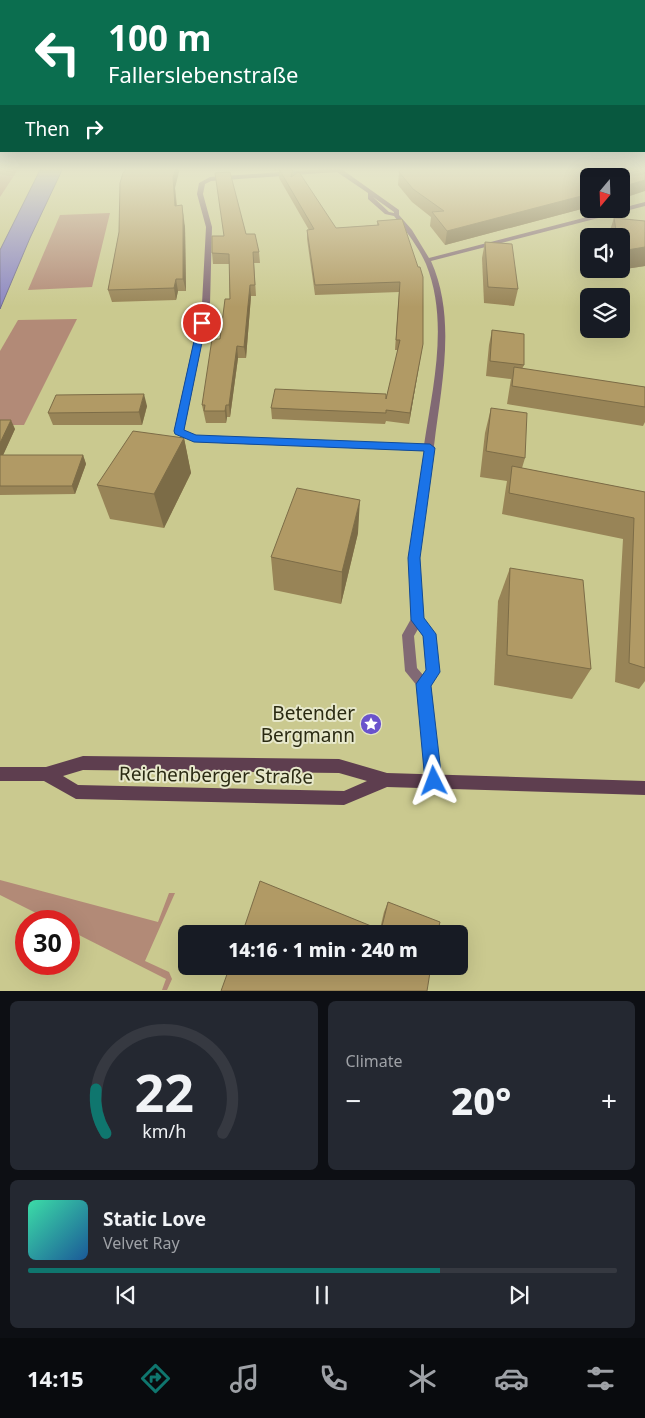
<!DOCTYPE html>
<html lang="en">
<head>
<meta charset="utf-8">
<style>
  :root { --surface:#171b24; --page:#242831; --text:#f1f3f6; --muted:#9ea1a6; --line:#363941; --accent:#0f766e }
  body { margin:0; font-family:"Noto Sans",sans-serif; background:var(--page); color:var(--text); height:100vh; display:flex; flex-direction:column; font-size:19px; white-space:nowrap }
  * { box-sizing:border-box; margin:0 }
  p { font-size:16px; color:var(--muted) }
  .icon { flex:none; width:28px; height:28px; fill:none; stroke:currentColor; stroke-width:2; stroke-linecap:round; stroke-linejoin:round }
  .map { position:relative; height:991px; overflow:hidden }
  .details { display:flex; flex-direction:column; gap:10px; padding:10px; background:#0d0f14; flex:1 }
  .details>* { flex:none }
  .hud { position:absolute; left:0px; top:0px; width:645px; height:152px; box-shadow:0 5px 20px #0002; background:#0b6e4f; color:#fff; overflow:hidden }
  .needle { width:32px; rotate:199deg }
  .tools { position:absolute; left:580px; top:168px; display:grid; gap:10px }
  .tools a { display:grid; place-items:center; width:50px; height:50px; border-radius:8px; background:var(--surface); box-shadow:0 5px 20px #0002; font-size:25px }
  .speed { position:absolute; left:15px; top:910px; display:flex; gap:10px; font-size:25px; font-weight:700; text-align:center }
  .speed>* { display:grid; place-content:center; width:65px; height:65px; border-radius:50%; background:var(--surface); box-shadow:0 5px 20px #0002; line-height:1 }
  .speed .limit { border:8px solid #d22; background:#fff; color:#111 }
  .pin { position:absolute; display:grid; place-items:center; width:42px; height:42px; color:#fff; margin:-21px; border:2px solid #fff; border-radius:50%; box-shadow:0 1px 5px #0007 }
  .me { position:absolute; width:55px; margin:-28px; rotate:357deg; stroke-linejoin:round; filter:drop-shadow(0 0 4px #0008) }
  .turn { display:flex; align-items:center; gap:18px; height:105px; padding:0 25px; font-size:22px }
  .turn .icon { width:65px; height:65px; stroke-width:2.5 }
  .turn b { display:block; font-size:35px; line-height:42px }
  .then { display:flex; align-items:center; height:48px; padding:0 25px; background:#0003; gap:10px; font-size:19px }
  .big { font-size:38px; font-weight:800; line-height:1.1 }
  .details .card { flex:1; display:flex; flex-direction:column; justify-content:center; gap:8px; min-width:0; padding:0 18px; border-radius:8px; background:var(--page) }
  .details .dial { align-items:center; gap:0 }
  .dial svg { height:130px; overflow:visible; fill:none; stroke:var(--line); stroke-width:7; stroke-linecap:round; text-anchor:middle }
  .dial text { fill:var(--text); stroke:none }
  .song { display:flex; align-items:center; gap:15px }
  .cover { width:60px; height:60px; border-radius:8px; background:linear-gradient(135deg,hsl(160 70% 55%),hsl(210 70% 35%)) }
  .played { height:5px; border-radius:2px; background:linear-gradient(90deg,var(--accent) 70%,var(--line) 70%) }
  .keys { display:flex; justify-content:space-around; direction:ltr }
  .heat { display:flex; justify-content:space-between; align-items:center; font-size:28px; direction:ltr }
  .details .tiles { flex:1; display:grid; gap:10px; grid-template-columns:1fr 1fr }
  .card:last-child { grid-column:span 2 }
  .trip { position:absolute; left:178px; top:925px; width:290px; height:50px; border-radius:8px; background:var(--surface); box-shadow:0 5px 20px #0002; font-weight:800; line-height:50px; text-align:center }
  .dock { display:flex; height:80px; justify-content:space-around; align-items:center; background:#090b0e; color:var(--muted) }
  .dock .icon { width:35px; height:35px }
  .dock .on { color:var(--accent) }
  .dock b { font-size:22px; color:var(--text) }
  .map>svg:first-child { display:block }
  .green { fill:#b28a77 }
  .water { fill:#8c87c3; stroke:#6f6b8e }
  .lines { fill:none; stroke-linecap:round; stroke-linejoin:round }
  .street { fill:#816974; fill-rule:evenodd }
  .secondary { fill:#5e3e4f; fill-rule:evenodd }
  .wall { fill:#988457 }
  .shaded-wall { fill:#7c6c47 }
  .building { fill:#b19a65; stroke:#7c6c47 }
  .route { fill:#1a73e8; stroke:#114b97 }
  .labels { text-anchor:middle; stroke-width:4; stroke-linejoin:round; paint-order:stroke }
  .near-poi-label { font-size:19px; fill:#2a2a12; stroke:#e7e8cb; text-anchor:end }
  .near-street-label { font-size:19px; fill:#2a2a12; stroke:#e7e8cb }
</style>
</head>
<body>
<div class="map">
<svg width="645" height="991" viewBox="0 0 645 991">
  <rect width="100%" height="100%" fill="#cac98f"/>
  <!-- green -->
  <g class="green">
    <polygon points="0,168 19,168 0,197"/>
    <polygon points="110,213 92,287 28,290 60,215"/>
    <polygon points="77,319 24,425 0,425 0,351 18,320"/>
    <polygon points="0,880 158,922 169,893 175,893 145,961 169,972 172,979 167,990 162,990 166,979 69,930 69,921 52,921 0,895"/>
  </g>
  <!-- water -->
  <polygon class="water" points="41,168 63,168 30,238 0,309 0,250"/>
  <g class="lines">
    <!-- street -->
    <path class="street" d="M340,168L399,210V215L412,230L429,258L645,202V206L431,261C457,319 441,386 434,446L435,448L433,450L419,558L423,618L435,634L439,672L431,685L440,781L438,786L433,788L428,786L426,781L418,687L405,671L402,635L411,619L409,558L424,451L194,442L174,431L202,304L206,227L197,194L199,183L210,177ZM337,172L368,193V199L385,214L394,216C406,231 418,246 426,264C449,321 433,386 424,445L196,436L184,430L210,304L212,227L203,194L205,184L211,181ZM373,197L394,212V213L389,212ZM418,629L423,636L427,671L423,675L417,668L414,636Z"/>
    <!-- secondary -->
    <path class="secondary" d="M83,756L339,759L387,773L645,781V795L387,787L344,805L76,799L44,781H0V767H46ZM83,770L339,773L367,781L344,791L78,785L63,776Z"/>
  </g>
  <!-- wall -->
  <g class="wall">
    <polygon points="273,168 296,168 296,169 293,169 294,175 336,228 377,225 377,221 402,219 421,354 409,424 386,421 385,424 272,419 271,408 386,399 398,350 395,350 399,292 315,295 307,239 307,230 309,230 279,178 279,170 274,171"/>
    <polygon points="399,172 589,176 589,207 445,245 430,226 431,217 412,202 398,185"/>
    <polygon points="175,188 177,205 185,227 186,291 178,291 176,300 112,302 108,290 119,232"/>
    <polygon points="614,218 645,221 645,266 612,271 612,269 621,269 621,236 608,236"/>
    <polygon points="246,234 259,252 260,263 254,263 256,296 251,296 246,358 238,358 230,417 227,417 226,423 206,423 202,405 230,299 229,264 213,264 212,253"/>
    <polygon points="485,242 518,289 514,306 484,303 482,258"/>
    <polygon points="492,330 524,365 522,369 645,387 645,422 643,426 507,404 510,385 511,379 486,376 489,345"/>
    <polygon points="147,406 142,425 53,425 48,413"/>
    <polygon points="491,408 525,458 522,468 645,492 645,681 639,689 615,682 623,539 502,514 506,487 507,481 480,477 485,433"/>
    <polygon points="0,420 15,429 3,455 83,455 86,464 75,494 0,495"/>
    <polygon points="184,438 191,473 164,528 110,519 97,485"/>
    <polygon points="358,533 341,604 274,590 271,557"/>
    <polygon points="510,568 591,669 572,699 494,685 498,601"/>
    <polygon points="388,902 437,934 380,929 384,912"/>
  </g>
  <!-- shaded-wall -->
  <g class="shaded-wall">
    <polygon points="176,168 180,168 175,188 177,217 175,206 173,177"/>
    <polygon points="645,180 645,191 621,199 621,187"/>
    <polygon points="589,194 589,207 445,245 447,231"/>
    <polygon points="182,205 185,227 186,291 183,279"/>
    <polygon points="645,247 645,266 612,271 613,269 621,269 621,251"/>
    <polygon points="176,279 178,291 176,300 174,288"/>
    <polygon points="250,285 251,296 246,358 244,347"/>
    <polygon points="423,344 421,354 409,424 410,413"/>
    <polygon points="237,346 238,358 230,417 229,405"/>
    <polygon points="144,394 147,406 142,425 139,412"/>
    <polygon points="226,405 227,417 226,423 225,411"/>
    <polygon points="11,420 15,429 0,462 0,443"/>
    <polygon points="184,438 191,473 164,528 154,494"/>
    <polygon points="83,455 86,464 75,494 72,486"/>
    <polygon points="360,500 358,533 341,604 342,572"/>
  </g>
  <!-- building -->
  <g class="building">
    <polygon points="127,168 176,168 173,177 175,206 182,205 183,216 183,279 176,279 174,288 108,290 119,232 120,183 123,173"/>
    <polygon points="293,168 291,177 299,172 336,228 379,225 377,221 402,219 418,267 420,267 423,277 423,344 410,413 386,410 386,413 271,408 275,389 386,394 386,399 400,340 396,340 400,282 315,285 307,230 314,229 279,169"/>
    <polygon points="402,168 645,168 645,180 621,187 621,176 589,176 589,194 447,231 432,212 444,211 413,189 399,172"/>
    <polygon points="230,172 246,234 255,234 259,252 253,252 255,285 250,285 244,347 237,346 229,405 226,405 225,411 204,411 205,405 202,405 212,339 220,339 225,299 230,299 229,254 212,253 212,236 224,236 215,173"/>
    <polygon points="614,218 645,221 645,247 621,251 621,236 617,236"/>
    <polygon points="485,242 512,244 518,289 488,287"/>
    <polygon points="492,330 524,334 524,365 490,361"/>
    <polygon points="514,367 645,387 645,407 512,386"/>
    <polygon points="144,394 139,412 48,413 56,395"/>
    <polygon points="491,408 527,413 525,458 486,451"/>
    <polygon points="0,420 11,420 0,443"/>
    <polygon points="133,431 184,438 154,494 97,485"/>
    <polygon points="0,455 83,455 72,486 0,486"/>
    <polygon points="512,466 645,492 645,668 629,663 634,518 509,493"/>
    <polygon points="297,488 360,500 342,572 271,557"/>
    <polygon points="510,568 583,580 591,669 507,655"/>
    <polygon points="260,881 381,930 388,902 440,922 437,934 242,934"/>
    <polygon points="230,966 431,966 427,991 221,991"/>
  </g>
  <!-- sky -->
  <linearGradient id="sky" x2="0" y2="1"><stop stop-color="#83a2d9"/><stop offset="0.55" stop-color="#e7e7cd"/><stop offset="1" stop-color="#e7e7cd" stop-opacity="0"/></linearGradient>
  <rect width="645" height="307" fill="url(#sky)"/>
  <!-- route -->
  <polygon class="route" points="202,321 206,323 184,430 196,435 430,444 435,448 420,558 424,618 436,634 440,672 431,686 442,781 439,786 434,789 428,786 425,781 416,684 426,670 423,636 411,620 408,558 424,451 194,442 175,434 174,431 198,323"/>
  <!-- icons -->
  <defs>
    <g id="sight-disc" transform="scale(1.125)"><circle r="9.5" fill="#6a53cc" stroke="#e7e8cb"/><path d="M0-6L1.8-2.2L6-1.7L2.9 1.2L3.7 5.4L0 3.3L-3.7 5.4L-2.9 1.2L-6-1.7L-1.8-2.2Z" fill="#fff"/></g>
  </defs>
  <g fill-rule="evenodd">
    <use href="#sight-disc" x="371" y="724"/>
  </g>
  <g class="labels">
    <!-- near-poi labels -->
    <g class="near-poi-label">
      <text x="355" y="720">Betender<tspan x="355" dy="22">Bergmann</tspan></text>
    </g>
    <!-- near-street labels -->
    <g class="near-street-label">
      <text transform="translate(216 775) rotate(1)" y="7">Reichenberger Straße</text>
    </g>
  </g>
</svg>
<div class="tools">
<a><svg class="needle" viewBox="-14 -14 28 28"><path d="M0-13l5 13h-10z" fill="#e53935"/><path d="M0 13l5-13h-10z" fill="#9ea1a6"/></svg></a>
<a><svg class="icon" aria-label="sound" viewBox="0 0 24 24"><path d="M4 9h4l5-4v14l-5-4H4zM17 9q2 3 0 6"/></svg></a>
<a><svg class="icon" aria-label="layers" viewBox="0 0 24 24"><path d="M12 4l9 5-9 5-9-5zM3 14l9 5 9-5"/></svg></a>
</div>
<div class="speed"><div class="limit">30</div></div>
<div class="pin" style="left:202px;top:323px;background:#d93025"><svg class="icon" aria-label="arrive" viewBox="0 0 24 24"><path d="M6 21V4h12l-3 4 3 4H6"/></svg></div>
<svg class="me" style="left:434px;top:781px" viewBox="-20 -20 40 40"><path d="M0-17L14 15 0 8-14 15z" fill="#1a73e8" stroke="#fff" stroke-width="4"/></svg>
<div class="trip">14:16 · 1 min · 240 m</div>
<div class="hud">
<div class="turn"><svg class="icon" aria-label="left" viewBox="0 0 24 24"><path d="M17 20v-9H6M10 6l-5 5 5 5"/></svg><div><b>100 m</b>Fallerslebenstraße</div></div>
<div class="then">Then<svg class="icon" aria-label="right" viewBox="0 0 24 24"><path d="M7 20v-9h11M14 6l5 5-5 5"/></svg></div>
</div>
</div>
<section class="details">
<div class="tiles">
<div class="card dial"><svg viewBox="0 0 100 80">
<path d="M14 69A42 42 0 1 1 86 69"/>
<path d="M14 69A42 42 0 0 1 8 42" stroke="#0f766e"/>
<text x="50" y="56" font-size="32" font-weight="700">22</text>
<text x="50" y="72" font-size="11">km/h</text>
</svg></div>
<div class="card"><p>Climate</p>
<div class="heat"><a>−</a><b class="big">20°</b><a>+</a></div>
</div>
<div class="card">
<div class="song"><i class="cover"></i><div><b>Static Love</b><p>Velvet Ray</p></div></div>
<div class="played"></div>
<div class="keys"><svg class="icon" aria-label="previous" viewBox="0 0 24 24"><path d="M18 5L8 12l10 7zM5 5v14"/></svg><svg class="icon" aria-label="pause" viewBox="0 0 24 24"><path d="M8 5v14M16 5v14"/></svg><svg class="icon" aria-label="next" viewBox="0 0 24 24"><path d="M6 5l10 7-10 7zM19 5v14"/></svg></div>
</div>
</div>
</section>
<nav class="dock">
<b>14:15</b>
<svg class="icon on" aria-label="directions" viewBox="0 0 24 24"><path d="M12 3l9 9-9 9-9-9zM9 14v-3h6M13 9l2 2-2 2"/></svg>
<svg class="icon" aria-label="music" viewBox="0 0 24 24"><path d="M9 18V5l10-2v13"/><circle cx="6" cy="18" r="3"/><circle cx="16" cy="16" r="3"/></svg>
<svg class="icon" aria-label="phone" viewBox="0 0 24 24"><path d="M5 4h4l2 5-3 2q2 4 5 5l2-3 5 2v4C11 20 4 13 5 4z"/></svg>
<svg class="icon" aria-label="climate" viewBox="0 0 24 24"><path d="M12 3v18M4 7l16 10M4 17L20 7"/></svg>
<svg class="icon" aria-label="car" viewBox="0 0 24 24"><path d="M5 17H2v-5l4-1 3-4h7l3 4 3 1v5h-3M9 17h6M6 11h13"/><circle cx="7" cy="17" r="2"/><circle cx="17" cy="17" r="2"/></svg>
<svg class="icon" aria-label="filters" viewBox="0 0 24 24"><path d="M4 7h16M4 17h16"/><circle cx="9" cy="7" r="2"/><circle cx="15" cy="17" r="2"/></svg>
</nav>
</body>
</html>
